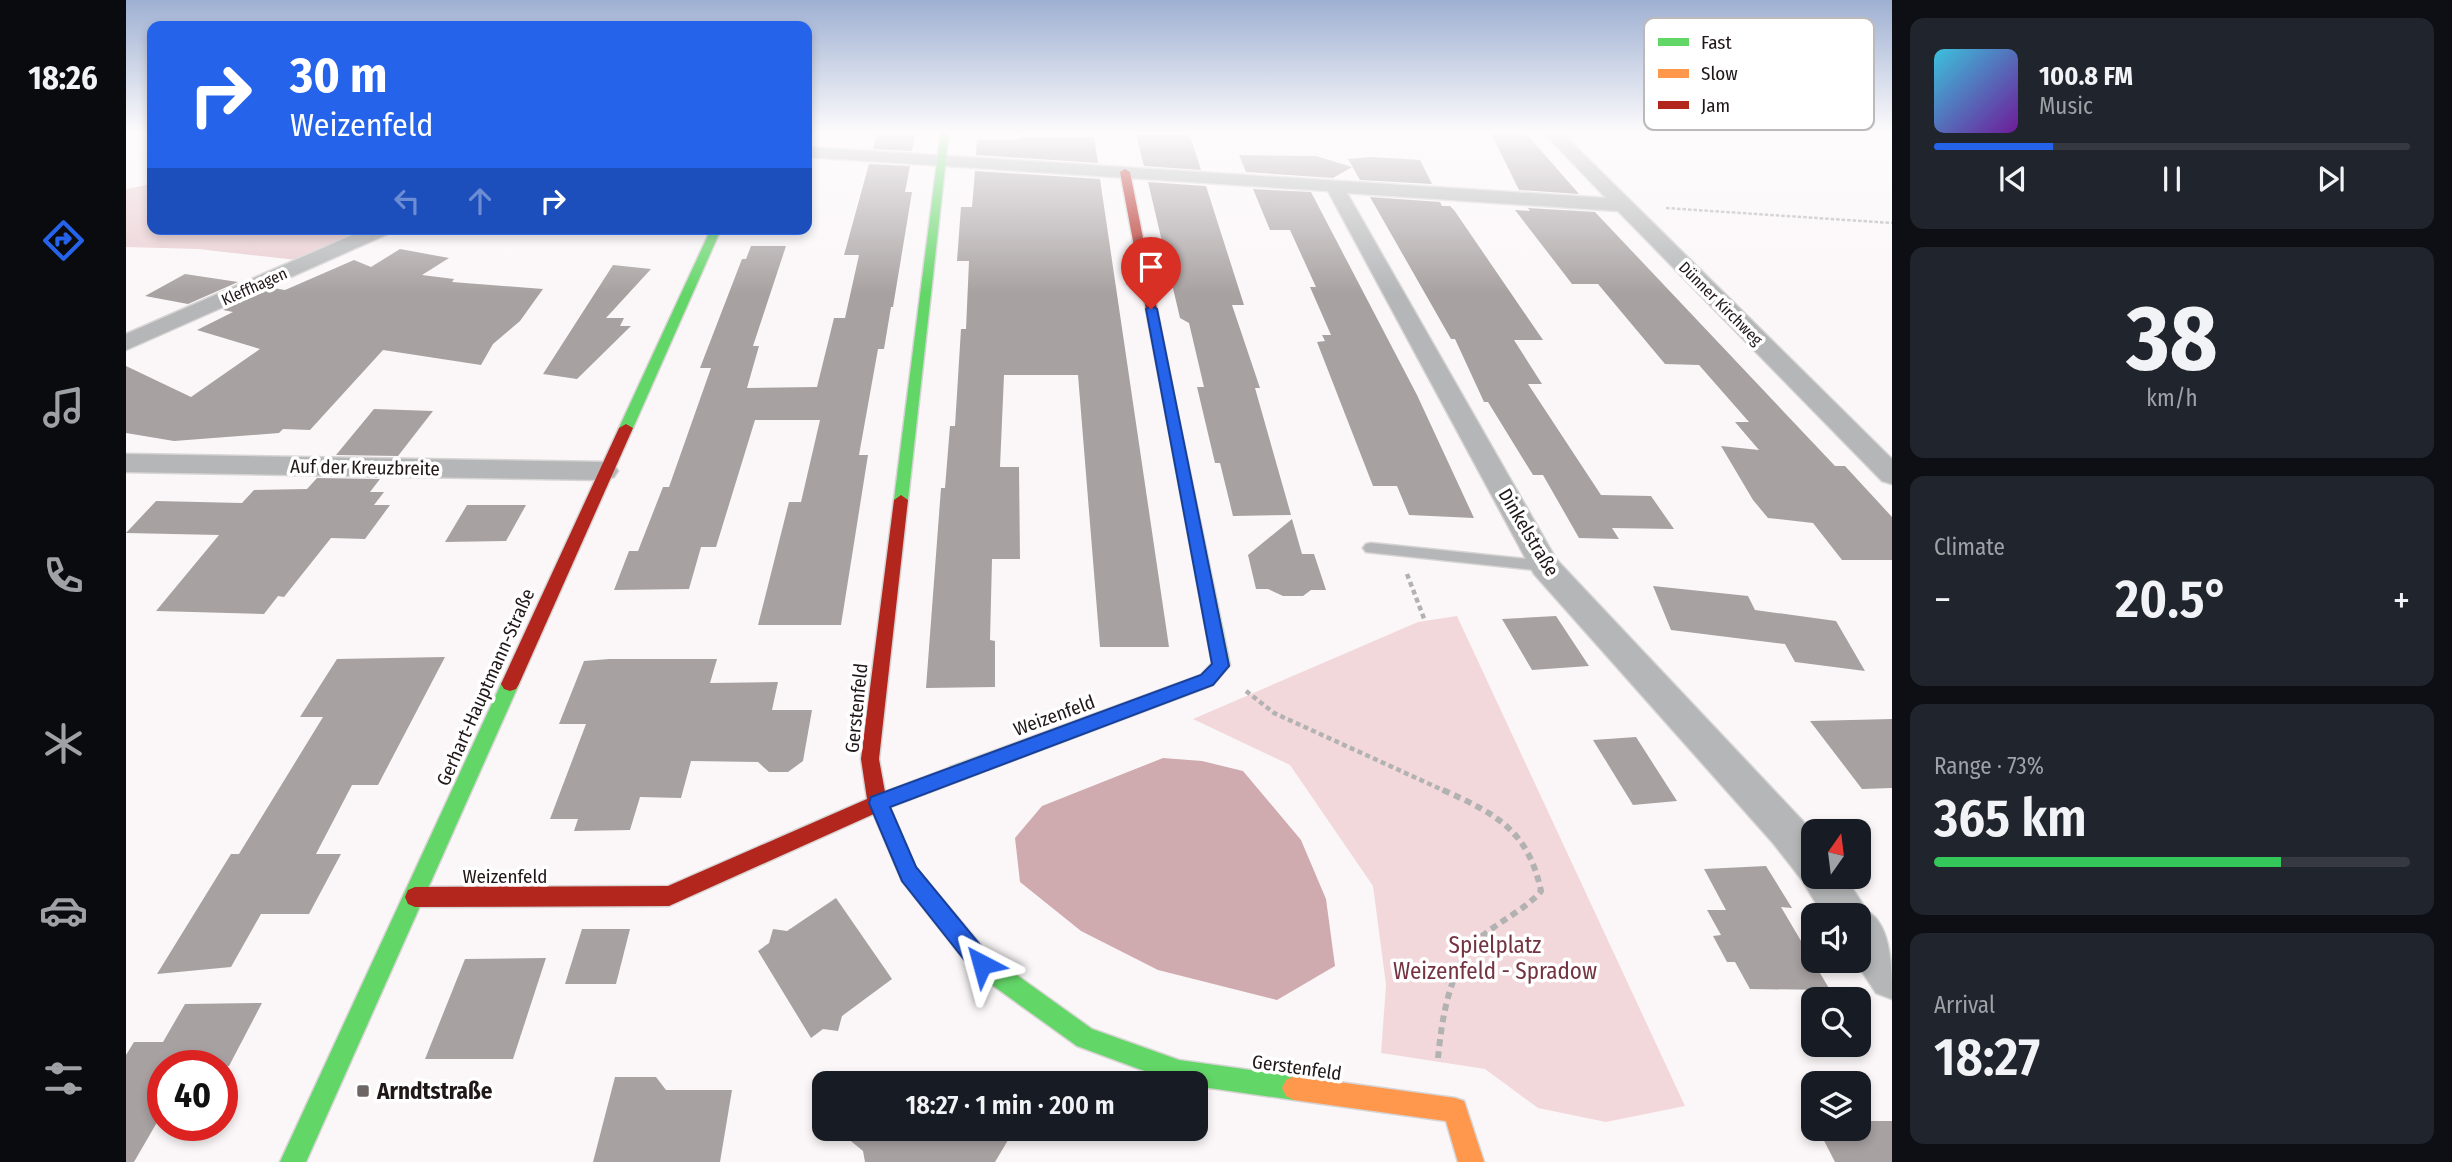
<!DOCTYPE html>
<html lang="en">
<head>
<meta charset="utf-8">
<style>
  :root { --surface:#171b24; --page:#20242c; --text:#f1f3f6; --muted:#9ea1a6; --line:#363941; --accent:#2563eb }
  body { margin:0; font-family:"Fira Sans Condensed",sans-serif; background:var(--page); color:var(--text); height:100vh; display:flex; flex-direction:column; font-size:26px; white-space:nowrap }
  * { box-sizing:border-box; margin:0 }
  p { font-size:23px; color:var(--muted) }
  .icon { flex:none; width:38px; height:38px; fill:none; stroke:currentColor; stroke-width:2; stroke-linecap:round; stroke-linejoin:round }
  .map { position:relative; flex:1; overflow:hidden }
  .panel { display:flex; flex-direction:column; gap:18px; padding:18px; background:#0d0f14; width:560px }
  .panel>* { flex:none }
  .guide { position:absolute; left:21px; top:21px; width:665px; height:214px; border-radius:14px; box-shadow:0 4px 10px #0003; background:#2563eb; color:#fff; overflow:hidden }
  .needle { width:46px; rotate:14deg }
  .fabs { position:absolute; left:1675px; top:819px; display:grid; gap:14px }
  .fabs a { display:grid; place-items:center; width:70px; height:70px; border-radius:14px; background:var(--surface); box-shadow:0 4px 10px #0003; font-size:35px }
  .speed { position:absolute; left:21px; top:1050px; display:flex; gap:14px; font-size:35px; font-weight:700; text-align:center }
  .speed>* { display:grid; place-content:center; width:91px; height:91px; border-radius:50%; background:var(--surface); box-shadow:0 4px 10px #0003; line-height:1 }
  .speed .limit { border:10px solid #d22; background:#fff; color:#111 }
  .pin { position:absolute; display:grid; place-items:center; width:60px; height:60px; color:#fff; margin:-72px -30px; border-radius:50% 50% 50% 0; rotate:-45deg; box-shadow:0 0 7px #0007 }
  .pin .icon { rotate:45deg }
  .me { position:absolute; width:77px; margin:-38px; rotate:321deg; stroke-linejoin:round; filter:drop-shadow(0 0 5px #0008) }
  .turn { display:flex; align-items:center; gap:24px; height:147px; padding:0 28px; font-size:32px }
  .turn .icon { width:91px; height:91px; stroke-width:2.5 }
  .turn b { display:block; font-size:49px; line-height:60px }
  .lanes { display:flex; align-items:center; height:66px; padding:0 28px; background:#0003; justify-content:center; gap:35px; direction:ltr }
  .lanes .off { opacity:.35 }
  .big { font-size:52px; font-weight:600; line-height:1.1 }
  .panel .widget { flex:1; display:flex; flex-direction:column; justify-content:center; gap:10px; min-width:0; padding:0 24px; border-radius:14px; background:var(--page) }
  .panel .dial { align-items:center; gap:0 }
  .dial b { font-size:91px; line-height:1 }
  .song { display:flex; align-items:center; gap:21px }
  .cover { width:84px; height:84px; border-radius:10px; background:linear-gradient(135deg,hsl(190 70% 55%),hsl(280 70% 35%)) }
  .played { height:7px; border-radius:4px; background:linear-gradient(90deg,var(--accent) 25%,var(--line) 25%) }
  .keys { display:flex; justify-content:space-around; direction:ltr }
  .heat { display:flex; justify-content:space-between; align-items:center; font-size:38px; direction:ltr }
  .charge { height:10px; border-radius:5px; background:linear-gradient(90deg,#34c759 73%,var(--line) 0) }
  .trip { position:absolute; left:686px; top:1071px; width:396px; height:70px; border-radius:14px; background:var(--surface); box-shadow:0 4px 10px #0003; font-weight:600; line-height:70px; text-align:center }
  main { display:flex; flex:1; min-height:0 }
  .dock { display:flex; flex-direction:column; width:126px; justify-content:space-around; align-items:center; background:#090b0e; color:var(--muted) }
  .dock .icon { width:49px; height:49px }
  .dock .active { color:var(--accent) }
  .dock b { font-size:32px; color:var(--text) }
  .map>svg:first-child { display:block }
  .green { fill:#f3d8db }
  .forest { fill:#e9ccd0 }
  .water { fill:#cfabb0 }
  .building { fill:#a8a1a2 }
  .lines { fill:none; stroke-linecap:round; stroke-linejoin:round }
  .lane-casing { stroke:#d7d4d4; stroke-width:3 }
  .street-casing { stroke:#d7d4d4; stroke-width:3 }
  .fast-casing { stroke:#d7d4d4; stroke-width:3 }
  .slow-casing { stroke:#d7d4d4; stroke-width:3 }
  .jam-casing { stroke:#d7d4d4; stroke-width:3 }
  .path-far2 { stroke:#b2b2b2; stroke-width:2.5; stroke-dasharray:3.5 2; stroke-linecap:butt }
  .path-far1 { stroke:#b2b2b2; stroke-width:4.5; stroke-dasharray:5 3.5; stroke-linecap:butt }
  .path { stroke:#b2b2b2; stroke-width:6; stroke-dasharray:7 5; stroke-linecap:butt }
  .lane { fill:#b4b6b7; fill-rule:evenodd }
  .street { fill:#b4b6b7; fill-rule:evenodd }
  .fast { fill:#63d668; fill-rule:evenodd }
  .slow { fill:#ff974d; fill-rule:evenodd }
  .jam { fill:#b3261e; fill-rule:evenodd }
  .route { fill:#2563eb; stroke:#184099; stroke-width:2 }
  .poi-dot { fill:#6d6566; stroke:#fff; stroke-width:2.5 }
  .labels { text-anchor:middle; stroke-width:7; stroke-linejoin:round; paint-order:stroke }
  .far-street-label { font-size:16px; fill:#201718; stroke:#fff }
  .street-label { font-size:19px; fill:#201718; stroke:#fff }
  .near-park-label { font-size:23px; fill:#733440; stroke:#fff }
  .near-poi-label { font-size:23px; font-weight:bold; fill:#201718; stroke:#fff; text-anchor:start }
  .key { fill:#fff; stroke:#bcb9ba; stroke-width:2 }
  .key-label { font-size:19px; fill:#201718 }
</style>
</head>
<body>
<main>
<nav class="dock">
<b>18:26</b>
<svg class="icon active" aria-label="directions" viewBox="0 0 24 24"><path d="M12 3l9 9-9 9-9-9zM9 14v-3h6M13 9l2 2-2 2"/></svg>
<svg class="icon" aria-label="music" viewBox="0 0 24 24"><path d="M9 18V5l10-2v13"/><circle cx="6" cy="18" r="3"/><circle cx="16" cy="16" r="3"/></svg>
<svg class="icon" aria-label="phone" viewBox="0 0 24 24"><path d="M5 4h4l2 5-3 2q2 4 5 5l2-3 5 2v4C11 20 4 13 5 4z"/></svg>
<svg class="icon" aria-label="climate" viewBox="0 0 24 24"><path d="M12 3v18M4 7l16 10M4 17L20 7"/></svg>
<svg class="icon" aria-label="car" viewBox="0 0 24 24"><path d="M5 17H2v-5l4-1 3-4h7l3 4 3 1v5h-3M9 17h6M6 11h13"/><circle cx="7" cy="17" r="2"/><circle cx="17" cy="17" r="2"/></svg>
<svg class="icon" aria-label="filters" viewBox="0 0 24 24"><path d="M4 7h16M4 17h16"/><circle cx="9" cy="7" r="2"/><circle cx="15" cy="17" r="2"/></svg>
</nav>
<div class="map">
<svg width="1766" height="1162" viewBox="0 0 1766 1162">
  <rect width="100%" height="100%" fill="#fbf7f8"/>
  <!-- green -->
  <polygon class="green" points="1331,616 1559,1106 1480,1122 1412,1108 1359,1069 1255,1053 1260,985 1247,886 1164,765 1067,719 1292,622"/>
  <!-- forest -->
  <polygon class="forest" points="26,184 26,229 240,229 171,260 72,249 0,247 0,189"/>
  <!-- water -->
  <polygon class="water" points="1037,758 1076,761 1117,771 1175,840 1200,899 1209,966 1151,1000 1032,970 955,931 894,882 889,838 916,806"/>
  <!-- building -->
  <g class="building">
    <polygon points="1364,131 1398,131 1453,194 1393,190"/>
    <polygon points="751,134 789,134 786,151 747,149"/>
    <polygon points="1010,135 1064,135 1075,170 1018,166"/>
    <polygon points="896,137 968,137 972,163 850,155 851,140 889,140"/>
    <polygon points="1113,155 1190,156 1226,167 1207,178 1120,172"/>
    <polygon points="1245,157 1294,160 1306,184 1234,180 1222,159"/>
    <polygon points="743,164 784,166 779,192 786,192 767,307 765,307 758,349 752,349 733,455 742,455 715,625 632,625 663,502 675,502 694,420 629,420 590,547 575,547 563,589 488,590 503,551 512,551 537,487 543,487 585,368 574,368 616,259 620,259 625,246 660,246 627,346 633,346 621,388 691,387 708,318 719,318 733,255 718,255"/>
    <polygon points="849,171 974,179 1043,647 974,647 952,375 878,375 874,467 893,467 894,559 866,559 864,640 869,641 869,687 800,688 815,488 819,488 824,426 829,426 835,329 840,329 843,261 831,261 835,207 846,207"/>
    <polygon points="1022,182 1080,186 1118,305 1106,305 1134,388 1129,388 1165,515 1107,516 1094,463 1089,463 1071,387 1078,387 1063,323 1054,318"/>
    <polygon points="1127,189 1185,192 1291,395 1348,518 1283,515 1271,486 1247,486 1191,342 1199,341 1196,335 1205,335 1184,287 1190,287 1164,230 1144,230"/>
    <polygon points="1244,197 1314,202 1316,206 1324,206 1328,210 1417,340 1388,340 1416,384 1402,384 1475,495 1525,496 1548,529 1486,528 1493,539 1453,538 1417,475 1407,475 1362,402 1358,402 1329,339 1325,339"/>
    <polygon points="1402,208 1469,212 1709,466 1719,466 1766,517 1766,560 1716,560 1687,523 1642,518 1627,500 1595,446 1633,450 1609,422 1623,422 1573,365 1539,364 1472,284 1446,284 1389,210 1404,211"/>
    <polygon points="274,249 323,258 296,275 328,279 326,282 417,289 394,321 367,344 355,365 257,350 184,430 157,429 153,433 48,441 0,433 0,366 65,397 134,349 71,330 107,312 97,310 147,288 159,290 228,260 245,267"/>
    <polygon points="487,265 525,269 480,318 498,318 494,326 505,326 451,379 417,374"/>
    <polygon points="59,274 112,282 62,304 19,296"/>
    <polygon points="248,409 307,411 272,456 210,455"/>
    <polygon points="191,478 254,479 244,492 258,492 248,505 264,505 239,539 205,538 158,597 152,596 138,614 30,611 93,535 0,533 30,501 116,503 128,490 181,489"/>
    <polygon points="341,505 400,505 380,541 319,542"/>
    <polygon points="1166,519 1176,554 1188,554 1200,590 1185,590 1177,596 1157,596 1142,589 1130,589 1122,555"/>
    <polygon points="1527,586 1622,596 1629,610 1710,621 1739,671 1669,662 1659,644 1545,630"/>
    <polygon points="1430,616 1463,666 1406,670 1376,619"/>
    <polygon points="319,657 252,785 226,785 190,854 215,854 183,914 135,914 105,967 31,974 105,854 113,854 197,717 174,717 211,659"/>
    <polygon points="483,659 591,659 584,683 652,682 646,710 686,710 677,761 662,772 643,772 632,762 565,761 555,798 514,797 504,830 448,831 452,819 424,819 460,724 433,724 458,661"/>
    <polygon points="1766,719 1766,788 1736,789 1684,721"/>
    <polygon points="1510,737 1551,801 1507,805 1467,740"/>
    <polygon points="1640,866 1666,908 1655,907 1704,990 1624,989 1609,962 1601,962 1587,936 1595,935 1581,910 1600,910 1578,869"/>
    <polygon points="710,898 766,979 716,1016 712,1031 697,1029 685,1038 632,951 643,943 647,929 661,931"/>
    <polygon points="456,929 504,929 490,984 439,984"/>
    <polygon points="420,958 387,1059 299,1059 339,959"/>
    <polygon points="136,1003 103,1066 37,1066 37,1112 8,1162 0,1162 0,1055 8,1042 37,1042 59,1004"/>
    <polygon points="489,1077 530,1077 540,1090 606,1090 594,1162 467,1162"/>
    <polygon points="1732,1121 1766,1121 1766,1162 1709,1162 1692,1129 1732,1129"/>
    <polygon points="710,1129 886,1129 888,1130 869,1162 739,1162 737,1151"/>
  </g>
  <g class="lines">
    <!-- lane casing -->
    <g class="lane-casing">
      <polygon id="lane" points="1245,543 1419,561 1427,566 1419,571 1240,552 1237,548 1240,544"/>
    </g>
    <!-- street casing -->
    <g class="street-casing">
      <g id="street">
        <path d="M1416,131H1434L1766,459V484L1756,481L1492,211L1221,193L1430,559L1675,819L1687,834V877H1719L1742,912C1766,925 1766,972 1766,999L1750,993L1729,961H1732V915H1697L1676,880L1647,843L1408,574L1202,191L681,157V147L1480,198Z"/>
        <polygon points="240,229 267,229 264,233 0,350 0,334"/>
        <polygon points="0,454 478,462 488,465 492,471 488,477 478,480 0,472"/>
      </g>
    </g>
    <!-- fast casing -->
    <g class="fast-casing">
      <g id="fast">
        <polygon points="815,131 823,131 782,500 775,505 768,500"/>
        <polygon points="585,229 595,229 507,428 505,431 495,431 493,428"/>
        <polygon points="1045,406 1051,410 1104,665 1087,685 838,779 831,781 824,779 822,773 824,767 1075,675 1086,663 1039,410"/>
        <polygon points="384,677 390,679 393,684 180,1162 154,1162 375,684 378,679"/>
        <polygon points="751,791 758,793 790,868 864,956 966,1029 1053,1060 1168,1076 1176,1080 1180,1088 1176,1096 1168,1100 1069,1086 1069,1083 1051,1083 951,1046 848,972 776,881 741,799 744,793"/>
      </g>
    </g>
    <!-- slow casing -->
    <g class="slow-casing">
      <polygon id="slow" points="1168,1076 1329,1098 1338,1101 1358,1162 1332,1162 1320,1121 1168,1100 1160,1096 1156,1088 1160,1080"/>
    </g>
    <!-- jam casing -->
    <g class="jam-casing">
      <g id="jam">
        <polygon points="999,169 1004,172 1051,410 1045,414 1039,410 994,172"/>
        <polygon points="500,424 507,428 393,684 390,689 384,691 378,689 375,684 493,428"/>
        <polygon points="775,495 782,500 753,759 759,792 831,765 838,767 840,773 838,779 759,809 543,906 289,907 282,904 279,897 282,890 289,887 542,886 741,799 735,759 768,500"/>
      </g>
    </g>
    <!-- path-far2 -->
    <polyline class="path-far2" points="1540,208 1766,223"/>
    <!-- path-far1 -->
    <g class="path-far1">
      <polyline points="1281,574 1299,621"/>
      <polyline points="1120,691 1148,713 1321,792"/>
    </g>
    <!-- path -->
    <path class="path" d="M1312,1058C1316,1017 1324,961 1359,934C1377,919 1400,909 1415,891C1402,830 1370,814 1317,790"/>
    <!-- lane -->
    <use href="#lane" class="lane"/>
    <!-- street -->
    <use href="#street" class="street"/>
    <!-- fast -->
    <use href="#fast" class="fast"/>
    <!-- slow -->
    <use href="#slow" class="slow"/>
    <!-- jam -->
    <use href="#jam" class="jam"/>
  </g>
  <!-- sky -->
  <linearGradient id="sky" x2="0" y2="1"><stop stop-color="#9eb0d2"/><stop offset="0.45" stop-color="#fdfbfc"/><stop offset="1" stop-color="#fdfbfc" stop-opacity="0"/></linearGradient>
  <rect width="1766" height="294" fill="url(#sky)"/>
  <!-- route -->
  <polygon class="route" points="1025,306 1031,309 1103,666 1087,685 764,807 790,867 864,957 867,964 864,972 856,975 848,972 776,881 743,803 745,797 1075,675 1086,664 1020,309"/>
  <!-- markers -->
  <rect class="poi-dot" x="230" y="1084" width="14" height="14" rx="3.5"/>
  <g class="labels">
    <!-- far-street labels -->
    <g class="far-street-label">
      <text transform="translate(128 286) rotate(-24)" y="6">Kleffhagen</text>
      <text transform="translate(1595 303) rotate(45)" y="6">Dünner Kirchweg</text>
    </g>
    <!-- street labels -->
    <g class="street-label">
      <text transform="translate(239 467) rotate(1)" y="7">Auf der Kreuzbreite</text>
      <text transform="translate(1403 532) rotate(59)" y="7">Dinkelstraße</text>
      <text transform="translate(359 687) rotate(-66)" y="7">Gerhart-Hauptmann-Straße</text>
      <text transform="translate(730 708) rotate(-84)" y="7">Gerstenfeld</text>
      <text transform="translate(928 715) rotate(-20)" y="7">Weizenfeld</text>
      <text x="379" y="883">Weizenfeld</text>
      <text transform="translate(1171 1067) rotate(8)" y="7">Gerstenfeld</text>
    </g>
    <!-- near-park labels -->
    <g class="near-park-label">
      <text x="1369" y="953">Spielplatz<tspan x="1369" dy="26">Weizenfeld - Spradow</tspan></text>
    </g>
    <!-- near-poi labels -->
    <g class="near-poi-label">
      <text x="251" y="1099">Arndtstraße</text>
    </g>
  </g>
  <!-- legend -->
  <rect x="1518" y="18" width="230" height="112" rx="10" class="key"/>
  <rect x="1532" y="38" width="31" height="8" fill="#63d668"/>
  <rect x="1532" y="69" width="31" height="9" fill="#ff974d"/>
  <rect x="1532" y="101" width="31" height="8" fill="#b3261e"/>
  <g class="key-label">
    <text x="1575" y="49">Fast</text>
    <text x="1575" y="80">Slow</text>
    <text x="1575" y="112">Jam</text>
  </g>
</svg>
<div class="fabs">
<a><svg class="needle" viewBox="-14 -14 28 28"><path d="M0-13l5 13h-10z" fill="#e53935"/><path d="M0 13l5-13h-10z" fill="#9ea1a6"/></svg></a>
<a><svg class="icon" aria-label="sound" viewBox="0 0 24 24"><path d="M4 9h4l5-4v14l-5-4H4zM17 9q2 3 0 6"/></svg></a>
<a><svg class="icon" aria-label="search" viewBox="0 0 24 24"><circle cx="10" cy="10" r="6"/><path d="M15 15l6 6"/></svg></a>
<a><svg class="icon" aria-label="layers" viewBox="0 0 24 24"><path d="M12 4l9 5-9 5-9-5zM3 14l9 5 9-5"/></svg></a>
</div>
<div class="speed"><div class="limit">40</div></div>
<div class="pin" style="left:1025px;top:309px;background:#d93025"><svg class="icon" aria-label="arrive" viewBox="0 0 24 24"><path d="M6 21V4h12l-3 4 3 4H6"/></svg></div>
<svg class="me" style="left:856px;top:964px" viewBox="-20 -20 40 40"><path d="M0-17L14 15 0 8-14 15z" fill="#2563eb" stroke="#fff" stroke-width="4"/></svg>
<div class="trip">18:27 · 1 min · 200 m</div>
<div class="guide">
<div class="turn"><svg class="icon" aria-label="right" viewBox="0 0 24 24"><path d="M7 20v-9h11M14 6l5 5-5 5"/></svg><div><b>30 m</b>Weizenfeld</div></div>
<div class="lanes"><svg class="icon off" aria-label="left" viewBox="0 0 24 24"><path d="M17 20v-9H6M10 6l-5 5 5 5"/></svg><svg class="icon off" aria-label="ahead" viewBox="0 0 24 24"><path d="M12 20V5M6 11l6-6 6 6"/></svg><svg class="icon" aria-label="right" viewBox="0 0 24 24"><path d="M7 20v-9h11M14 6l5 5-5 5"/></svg></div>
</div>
</div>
<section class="panel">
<div class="widget">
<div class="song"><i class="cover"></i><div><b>100.8 FM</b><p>Music</p></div></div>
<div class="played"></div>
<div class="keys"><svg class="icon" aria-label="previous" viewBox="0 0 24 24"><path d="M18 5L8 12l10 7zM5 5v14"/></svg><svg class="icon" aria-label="pause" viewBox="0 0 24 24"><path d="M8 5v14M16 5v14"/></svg><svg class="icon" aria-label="next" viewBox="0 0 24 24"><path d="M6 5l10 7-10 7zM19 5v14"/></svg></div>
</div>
<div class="widget dial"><b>38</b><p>km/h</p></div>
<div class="widget"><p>Climate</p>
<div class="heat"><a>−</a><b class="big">20.5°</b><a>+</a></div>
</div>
<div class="widget"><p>Range · 73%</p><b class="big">365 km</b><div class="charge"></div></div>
<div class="widget"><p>Arrival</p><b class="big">18:27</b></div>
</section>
</main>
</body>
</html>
